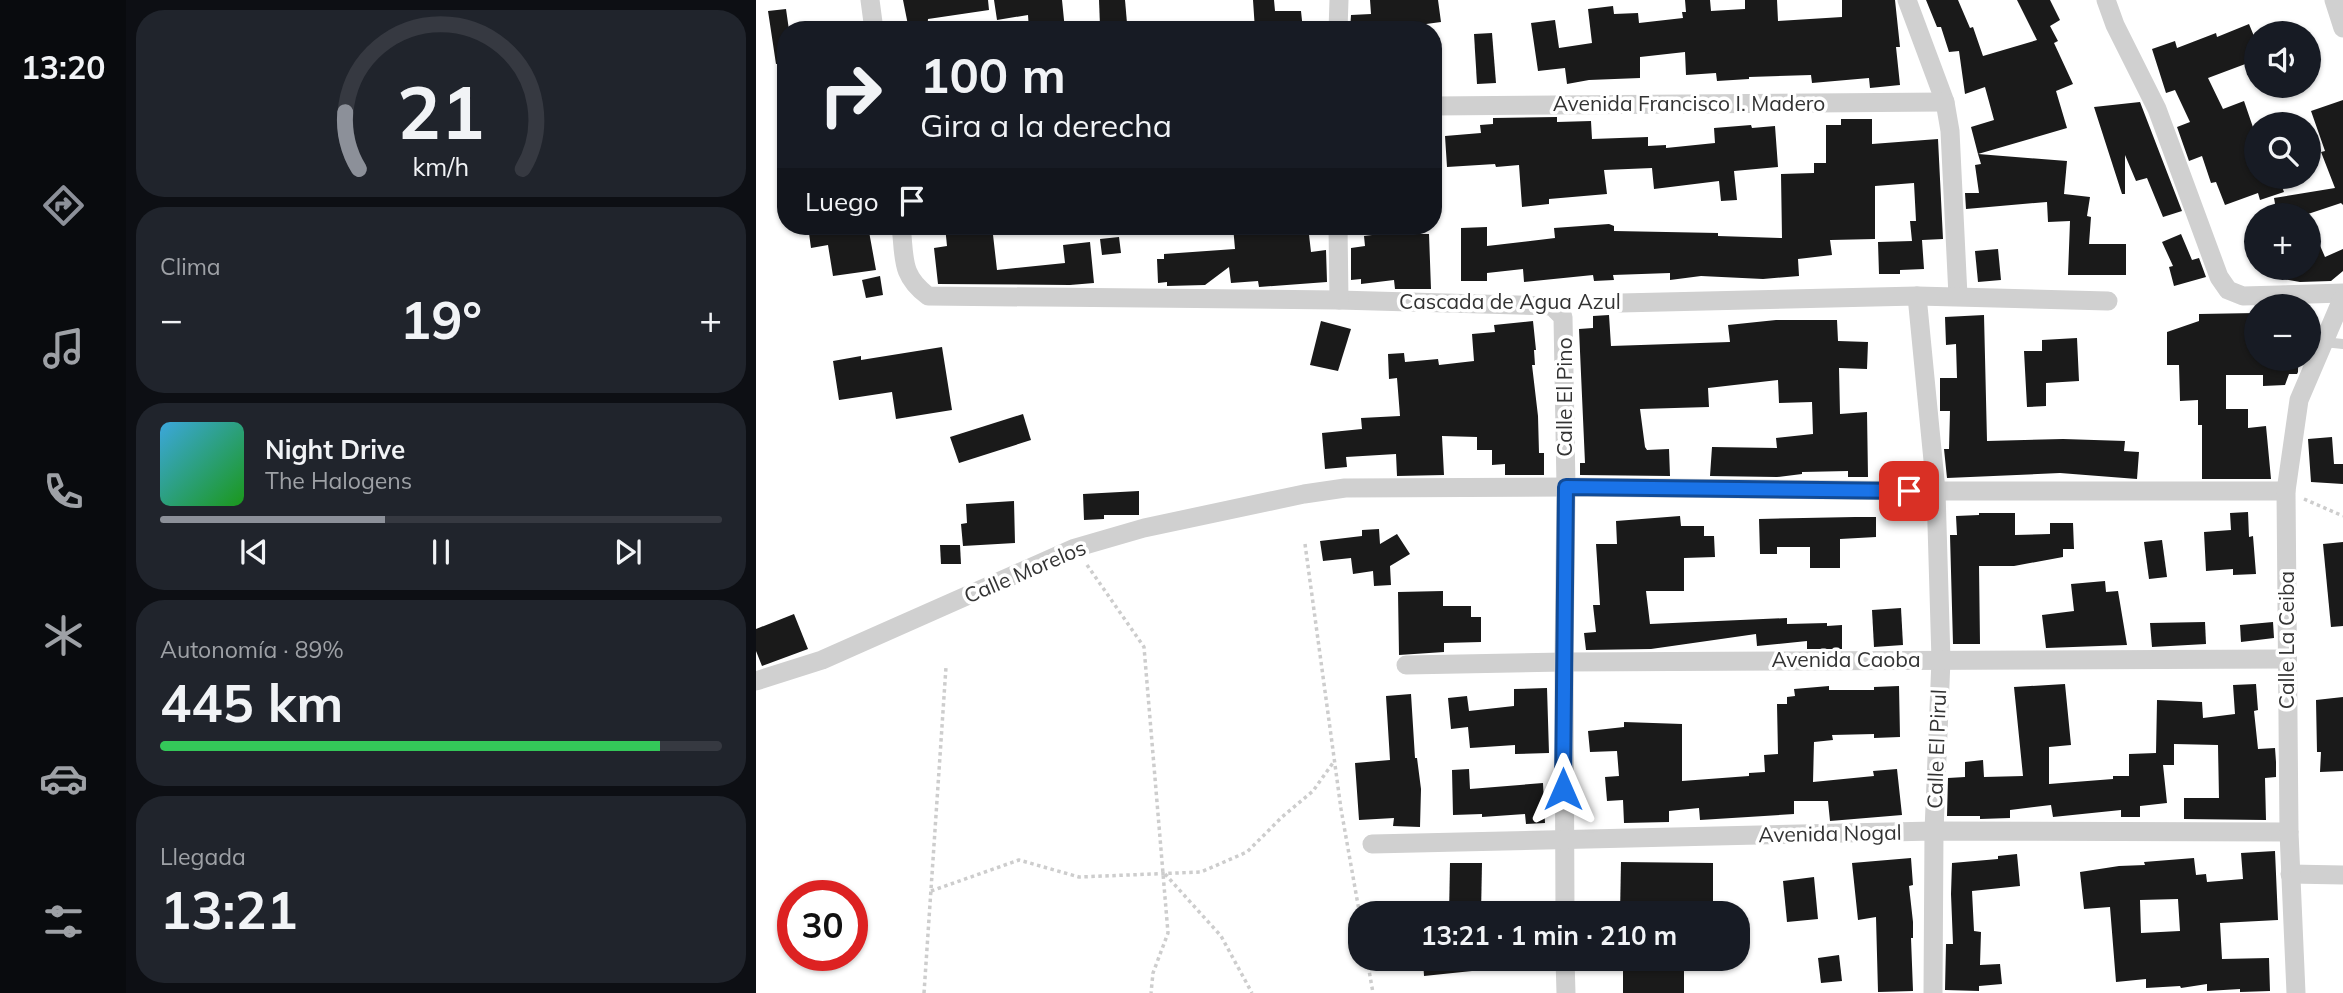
<!DOCTYPE html>
<html lang="es">
<head>
<meta charset="utf-8">
<style>
  :root { --surface:#171b24; --page:#20242c; --text:#f1f3f6; --muted:#9ea1a6; --line:#363941; --accent:#8c9099 }
  body { margin:0; font-family:Mulish,sans-serif; background:var(--page); color:var(--text); height:100vh; display:flex; flex-direction:column; font-size:26px; white-space:nowrap }
  * { box-sizing:border-box; margin:0 }
  p { font-size:23px; color:var(--muted) }
  .icon { flex:none; width:38px; height:38px; fill:none; stroke:currentColor; stroke-width:2; stroke-linecap:round; stroke-linejoin:round }
  .map { position:relative; flex:1; overflow:hidden }
  .details { display:flex; flex-direction:column; gap:10px; padding:10px; background:#0d0f14; width:630px }
  .details>* { flex:none }
  .hud { position:absolute; left:21px; top:21px; width:665px; height:214px; border-radius:28px; box-shadow:0 2px 5px #0004; background:#171b24; color:var(--text); overflow:hidden }
  .tools { position:absolute; left:1488px; top:21px; display:grid; gap:14px }
  .tools a { display:grid; place-items:center; width:77px; height:77px; border-radius:50%; background:var(--surface); box-shadow:0 2px 5px #0004; font-size:35px }
  .speed { position:absolute; left:21px; top:880px; display:flex; gap:14px; font-size:35px; font-weight:700; text-align:center }
  .speed>* { display:grid; place-content:center; width:91px; height:91px; border-radius:50%; background:var(--surface); box-shadow:0 2px 5px #0004; line-height:1 }
  .speed .limit { border:10px solid #d22; background:#fff; color:#111 }
  .pin { position:absolute; display:grid; place-items:center; width:60px; height:60px; color:#fff; margin:-30px; border-radius:14px; box-shadow:0 4px 10px #0006 }
  .me { position:absolute; width:77px; margin:-38px; rotate:0deg; stroke-linejoin:round; filter:drop-shadow(0 0 5px #0008) }
  .turn { display:flex; align-items:center; gap:24px; height:147px; padding:0 28px; font-size:32px }
  .turn .icon { width:91px; height:91px; stroke-width:2.5 }
  .turn b { display:block; font-size:49px; line-height:60px }
  .then { display:flex; align-items:center; height:66px; padding:0 28px; background:#0003; gap:14px; font-size:26px }
  .big { font-size:52px; font-weight:700; line-height:1.1 }
  .details .tile { flex:1; display:flex; flex-direction:column; justify-content:center; gap:10px; min-width:0; padding:0 24px; border-radius:28px; background:var(--page) }
  .details .dial { align-items:center; gap:0 }
  .dial svg { height:182px; overflow:visible; fill:none; stroke:var(--line); stroke-width:7; stroke-linecap:round; text-anchor:middle }
  .dial text { fill:var(--text); stroke:none }
  .song { display:flex; align-items:center; gap:21px }
  .cover { width:84px; height:84px; border-radius:10px; background:linear-gradient(135deg,hsl(200 70% 55%),hsl(120 70% 35%)) }
  .played { height:7px; border-radius:4px; background:linear-gradient(90deg,var(--accent) 40%,var(--line) 40%) }
  .keys { display:flex; justify-content:space-around; direction:ltr }
  .heat { display:flex; justify-content:space-between; align-items:center; font-size:38px; direction:ltr }
  .charge { height:10px; border-radius:5px; background:linear-gradient(90deg,#34c759 89%,var(--line) 0) }
  .trip { position:absolute; left:592px; top:901px; width:402px; height:70px; border-radius:28px; background:var(--surface); box-shadow:0 2px 5px #0004; font-weight:700; line-height:70px; text-align:center }
  main { display:flex; flex:1; min-height:0 }
  .menu { display:flex; flex-direction:column; width:126px; justify-content:space-around; align-items:center; background:#090b0e; color:var(--muted) }
  .menu .icon { width:49px; height:49px }
  .menu .current { color:var(--accent) }
  .menu b { font-size:32px; color:var(--text) }
  .map>svg:first-child { display:block }
  .building { fill:#1a1a1a; fill-rule:evenodd }
  .lines { fill:none; stroke-linecap:round; stroke-linejoin:round }
  .path { stroke:#cdcdcd; stroke-width:3.5; stroke-dasharray:3.5 3.5; stroke-linecap:butt }
  .lane { stroke:#d0d0d0; stroke-width:10 }
  .street { stroke:#d0d0d0; stroke-width:19 }
  .route-casing { stroke:#114b97; stroke-width:18 }
  .route { stroke:#1a73e8; stroke-width:12 }
  .labels { text-anchor:middle; stroke-width:7; stroke-linejoin:round; paint-order:stroke }
  .street-label { font-size:21px; fill:#333; stroke:#fff }
</style>
</head>
<body>
<main>
<nav class="menu">
<b>13:20</b>
<svg class="icon current" aria-label="directions" viewBox="0 0 24 24"><path d="M12 3l9 9-9 9-9-9zM9 14v-3h6M13 9l2 2-2 2"/></svg>
<svg class="icon" aria-label="music" viewBox="0 0 24 24"><path d="M9 18V5l10-2v13"/><circle cx="6" cy="18" r="3"/><circle cx="16" cy="16" r="3"/></svg>
<svg class="icon" aria-label="phone" viewBox="0 0 24 24"><path d="M5 4h4l2 5-3 2q2 4 5 5l2-3 5 2v4C11 20 4 13 5 4z"/></svg>
<svg class="icon" aria-label="climate" viewBox="0 0 24 24"><path d="M12 3v18M4 7l16 10M4 17L20 7"/></svg>
<svg class="icon" aria-label="car" viewBox="0 0 24 24"><path d="M5 17H2v-5l4-1 3-4h7l3 4 3 1v5h-3M9 17h6M6 11h13"/><circle cx="7" cy="17" r="2"/><circle cx="17" cy="17" r="2"/></svg>
<svg class="icon" aria-label="filters" viewBox="0 0 24 24"><path d="M4 7h16M4 17h16"/><circle cx="9" cy="7" r="2"/><circle cx="15" cy="17" r="2"/></svg>
</nav>
<section class="details">
<div class="tile dial"><svg viewBox="0 0 100 80">
<path d="M14 69A42 42 0 1 1 86 69"/>
<path d="M14 69A42 42 0 0 1 8 44" stroke="#8c9099"/>
<text x="50" y="56" font-size="32" font-weight="700">21</text>
<text x="50" y="72" font-size="11">km/h</text>
</svg></div>
<div class="tile"><p>Clima</p>
<div class="heat"><a>−</a><b class="big">19°</b><a>+</a></div>
</div>
<div class="tile">
<div class="song"><i class="cover"></i><div><b>Night Drive</b><p>The Halogens</p></div></div>
<div class="played"></div>
<div class="keys"><svg class="icon" aria-label="previous" viewBox="0 0 24 24"><path d="M18 5L8 12l10 7zM5 5v14"/></svg><svg class="icon" aria-label="pause" viewBox="0 0 24 24"><path d="M8 5v14M16 5v14"/></svg><svg class="icon" aria-label="next" viewBox="0 0 24 24"><path d="M6 5l10 7-10 7zM19 5v14"/></svg></div>
</div>
<div class="tile"><p>Autonomía · 89%</p><b class="big">445 km</b><div class="charge"></div></div>
<div class="tile"><p>Llegada</p><b class="big">13:21</b></div>
</section>
<div class="map">
<svg width="1587" height="993" viewBox="0 0 1587 993">
  <rect width="100%" height="100%" fill="#fff"/>
  <!-- building -->
  <g class="building">
    <polygon points="147,0 232,0 233,10 172,19 171,30 153,30"/>
    <polygon points="238,0 306,0 309,30 273,30 272,15 241,20"/>
    <polygon points="343,0 369,0 371,23 344,26"/>
    <polygon points="497,0 518,0 519,11 545,11 547,30 499,30"/>
    <polygon points="614,0 682,0 685,22 633,29 594,30 595,15 615,14"/>
    <polygon points="929,0 954,0 955,11 989,9 989,0 1021,0 1022,21 1086,17 1086,0 1139,0 1144,47 1140,47 1144,85 1114,88 1113,78 1056,83 1055,75 993,77 993,79 961,81 960,73 930,75 929,52 884,57 884,78 833,80 811,84 809,68 782,71 775,23 799,20 803,48 836,43 832,9 857,6 858,14 882,13 883,23 927,18 926,12 930,12"/>
    <polygon points="1170,0 1202,0 1214,28 1217,27 1227,56 1281,40 1261,0 1294,0 1304,20 1294,26 1302,41 1298,43 1317,84 1300,91 1311,128 1222,154 1215,127 1238,120 1229,87 1209,94 1203,51 1193,52 1185,27 1181,27"/>
    <polygon points="30,9 33,30 30,30 30,63 20,64 12,11"/>
    <polygon points="1493,24 1500,41 1500,60 1452,78 1467,109 1488,101 1500,136 1493,140 1500,154 1500,177 1540,177 1540,179 1525,184 1528,192 1504,200 1502,193 1469,205 1460,182 1455,183 1446,156 1433,161 1421,127 1434,122 1419,90 1410,93 1396,49 1419,41 1421,48 1460,33 1461,37"/>
    <polygon points="736,33 740,83 721,84 718,34"/>
    <polygon points="1587,100 1587,205 1585,203 1549,215 1521,215 1518,198 1579,188 1565,152 1569,151 1555,111"/>
    <polygon points="1384,102 1426,211 1407,217 1391,178 1380,181 1369,155 1369,194 1366,194 1338,107"/>
    <polygon points="801,117 801,122 835,121 836,139 892,137 892,146 910,145 910,148 959,143 958,128 995,125 996,128 1019,126 1022,167 978,171 981,200 965,201 963,181 898,189 896,168 848,170 851,194 793,199 793,204 766,207 763,165 740,167 739,164 691,167 689,136 725,133 724,125 737,124 737,118"/>
    <polygon points="1085,119 1116,119 1116,144 1182,139 1187,239 1166,240 1168,269 1144,270 1144,274 1123,274 1122,242 1156,241 1154,221 1160,221 1158,183 1119,186 1119,239 1074,240 1076,255 1042,259 1043,276 1007,279 945,276 914,280 914,273 857,275 858,280 838,281 837,275 768,282 767,269 731,273 731,281 705,281 705,228 731,227 731,246 799,238 798,228 853,224 858,226 858,231 962,233 962,236 1026,238 1025,174 1058,173 1058,163 1070,163 1070,125 1085,125"/>
    <polygon points="1222,154 1311,161 1308,194 1334,197 1331,216 1335,217 1333,244 1370,244 1370,275 1312,275 1314,221 1292,222 1291,202 1210,209 1209,193 1223,193 1219,165 1225,164"/>
    <polygon points="1552,218 1569,257 1587,249 1587,271 1575,281 1544,282 1515,277 1516,268 1552,268"/>
    <polygon points="52,226 112,226 120,270 77,276 72,245 55,248"/>
    <polygon points="189,226 236,226 241,270 309,263 307,245 334,242 338,283 314,285 182,284 178,248 191,246"/>
    <polygon points="477,226 552,226 555,252 570,250 571,282 503,287 502,281 475,283 473,267 449,285 411,286 411,282 402,283 401,259 408,259 408,254 479,249"/>
    <polygon points="623,226 659,226 660,234 673,234 675,289 639,289 638,280 605,284 605,279 595,280 595,248 609,246 608,236 624,234"/>
    <polygon points="1425,234 1436,260 1443,258 1450,277 1418,286 1413,267 1417,266 1406,242"/>
    <polygon points="363,237 365,253 346,255 344,239"/>
    <polygon points="1242,249 1245,280 1222,282 1219,251"/>
    <polygon points="124,276 127,295 110,298 106,280"/>
    <polygon points="1500,313 1500,359 1542,359 1542,372 1541,374 1533,374 1529,385 1507,386 1507,375 1470,375 1470,409 1492,409 1492,428 1510,426 1515,479 1446,479 1446,425 1442,425 1442,400 1424,401 1423,365 1411,365 1411,332 1443,321 1443,314"/>
    <polygon points="853,315 855,346 974,342 972,325 1020,320 1081,320 1082,341 1112,342 1111,369 1083,368 1084,414 1111,412 1112,477 1092,477 1092,471 1046,472 1046,474 1021,477 954,476 956,447 1021,448 1020,438 1057,434 1056,402 1023,403 1022,380 952,388 953,407 884,409 889,447 891,450 913,449 914,476 824,475 824,463 829,463 823,329 837,328 837,316"/>
    <polygon points="1228,315 1231,441 1307,439 1369,441 1368,451 1383,452 1381,479 1304,473 1191,478 1188,449 1193,449 1194,411 1184,411 1184,378 1201,378 1200,344 1190,345 1189,317"/>
    <polygon points="565,321 595,329 582,371 554,365"/>
    <polygon points="777,321 780,350 778,350 779,365 776,365 782,416 783,453 788,453 788,475 749,475 749,464 736,465 736,450 721,450 721,437 686,436 688,475 641,476 640,454 590,457 591,467 569,469 566,433 606,429 605,418 644,416 641,378 633,379 632,354 648,353 649,362 682,359 683,365 718,361 716,334 739,332 738,325"/>
    <polygon points="1321,338 1323,381 1290,383 1290,406 1271,407 1268,351 1286,351 1286,340"/>
    <polygon points="186,347 196,410 140,419 136,392 83,400 77,361 105,356 105,360"/>
    <polygon points="267,414 275,440 203,463 194,437"/>
    <polygon points="1576,437 1578,464 1587,464 1587,484 1555,482 1552,439"/>
    <polygon points="383,491 383,515 348,515 348,519 328,520 327,494"/>
    <polygon points="258,501 259,543 207,546 205,524 211,523 210,504"/>
    <polygon points="1492,512 1493,537 1497,536 1500,574 1477,575 1477,569 1450,571 1448,532 1475,530 1474,513"/>
    <polygon points="1223,513 1259,513 1259,535 1294,534 1294,523 1317,523 1318,549 1307,549 1307,557 1258,566 1223,566 1224,644 1197,644 1194,535 1201,535 1200,516 1223,515"/>
    <polygon points="924,516 925,526 948,526 948,536 958,536 959,557 928,558 928,591 890,591 894,624 1031,618 1031,624 1071,623 1071,626 1086,625 1086,649 1051,649 1051,641 1001,646 1000,634 895,649 830,650 828,633 840,632 837,605 844,605 840,544 861,544 860,521"/>
    <polygon points="1099,517 1120,517 1120,537 1084,539 1084,568 1054,568 1054,547 1021,547 1021,554 1004,554 1003,519"/>
    <polygon points="623,529 624,544 641,534 654,554 634,566 635,585 618,586 617,571 597,574 595,558 567,561 564,541 606,536 606,530"/>
    <polygon points="1406,540 1411,577 1393,579 1388,542"/>
    <polygon points="1587,542 1587,626 1575,627 1567,544"/>
    <polygon points="184,545 204,545 205,564 185,564"/>
    <polygon points="1349,581 1350,592 1362,591 1371,645 1290,648 1286,615 1318,611 1315,584"/>
    <polygon points="687,591 687,606 715,606 715,617 725,617 725,642 688,643 688,652 643,655 642,592"/>
    <polygon points="1145,608 1147,645 1118,647 1116,610"/>
    <polygon points="38,614 52,649 6,666 0,651 0,629"/>
    <polygon points="1449,622 1450,644 1396,647 1394,623"/>
    <polygon points="1517,622 1518,638 1485,642 1484,625"/>
    <polygon points="1309,684 1315,745 1293,747 1293,784 1357,779 1357,776 1373,776 1373,754 1400,753 1401,700 1446,702 1447,718 1479,714 1477,685 1500,684 1502,710 1498,711 1502,749 1519,748 1520,762 1520,777 1509,778 1510,820 1428,819 1428,798 1463,798 1462,745 1418,744 1418,765 1407,765 1411,803 1384,806 1384,817 1365,817 1365,810 1297,817 1295,805 1254,810 1254,818 1224,819 1224,816 1191,816 1192,778 1209,777 1209,762 1227,760 1228,777 1267,776 1258,687"/>
    <polygon points="1073,686 1073,690 1118,690 1118,687 1143,686 1144,737 1118,738 1118,734 1076,735 1077,740 1058,742 1057,782 1118,776 1117,771 1141,769 1146,815 1074,821 1072,801 1038,801 1038,814 944,820 943,808 913,811 913,822 868,823 867,800 851,801 849,777 863,776 861,751 834,752 832,731 868,727 868,722 926,724 926,781 993,776 993,773 1009,772 1008,755 1022,754 1021,704 1031,704 1031,697 1039,696 1038,689"/>
    <polygon points="791,688 793,753 759,754 759,745 714,748 712,727 695,729 692,698 711,696 713,711 758,706 758,689"/>
    <polygon points="655,694 659,758 661,758 665,789 664,827 637,826 638,818 603,820 599,763 634,760 630,696"/>
    <polygon points="1587,697 1587,771 1564,772 1565,752 1561,752 1560,700"/>
    <polygon points="713,769 714,789 787,783 789,823 770,824 769,814 726,817 726,814 697,815 696,770"/>
    <path d="M1519,851L1522,920L1464,923L1466,959L1513,958L1514,991L1484,992V989L1451,991V984L1425,988L1424,986L1390,988V979L1360,982L1354,907L1328,909L1324,872L1363,866L1389,865L1388,862L1438,858L1440,875L1450,874L1451,882L1487,879L1485,853ZM1422,899L1424,931L1385,933L1384,900Z"/>
    <polygon points="1261,854 1264,886 1216,891 1218,931 1225,932 1224,965 1244,964 1246,984 1223,986 1223,991 1189,990 1190,944 1197,944 1195,894 1196,863 1242,859 1242,856"/>
    <polygon points="1155,858 1157,885 1153,886 1157,922 1157,938 1155,938 1157,991 1122,992 1120,917 1102,920 1096,863"/>
    <polygon points="865,862 957,863 957,914 864,914"/>
    <polygon points="694,863 726,863 725,914 693,914"/>
    <polygon points="1058,877 1062,919 1031,922 1027,881"/>
    <polygon points="1083,955 1086,981 1065,983 1062,958"/>
    <polygon points="667,959 715,959 716,971 668,976"/>
    <polygon points="879,959 897,959 897,969 928,969 928,993 867,993 867,962 879,962"/>
  </g>
  <g class="lines">
    <!-- path -->
    <g class="path">
      <polyline points="821,305 844,304"/>
      <polyline points="1548,499 1587,516"/>
      <polyline points="549,544 585,809 604,916"/>
      <polyline points="331,565 388,647 412,933 397,973 395,993"/>
      <polyline points="409,874 465,936 496,993"/>
      <polyline points="175,891 263,860 323,877 445,872 491,852 526,817 557,791 579,760"/>
      <polyline points="611,959 617,993"/>
      <polyline points="168,993 190,667"/>
    </g>
    <!-- lane -->
    <polyline class="lane" points="1568,342 1587,344"/>
    <!-- street -->
    <g class="street">
      <polyline points="114,0 118,30"/>
      <polyline points="1151,0 1189,102 1194,131 1202,296"/>
      <polyline points="1350,0 1359,25 1401,109 1463,277 1472,290 1487,296 1587,293"/>
      <polyline points="1578,0 1587,28"/>
      <polyline points="582,30 583,0"/>
      <polyline points="677,106 1189,102"/>
      <path d="M145,226C149,258 144,275 172,296L583,300L796,306L807,317L810,487L808,662L809,914"/>
      <polyline points="582,226 583,300"/>
      <polyline points="1161,296 1180,491 1185,660 1178,831 1177,993"/>
      <polyline points="864,303 1161,296 1352,301"/>
      <polyline points="650,665 808,662 1531,659"/>
      <polyline points="0,681 66,660 319,548 388,528 548,494 589,488 810,487 1180,491 1530,491"/>
      <polyline points="616,844 1178,831 1533,832"/>
      <polyline points="1534,874 1587,875"/>
      <polyline points="809,959 810,993"/>
      <polyline points="1540,993 1533,832 1530,491 1543,400 1587,297"/>
    </g>
  </g>
  <g class="lines">
    <!-- route casing -->
    <g class="route-casing">
      <polyline id="route" points="807,789 810,487 1153,491"/>
    </g>
    <!-- route -->
    <use href="#route" class="route"/>
  </g>
  <g class="labels">
    <!-- street labels -->
    <g class="street-label">
      <text x="933" y="111">Avenida Francisco I. Madero</text>
      <text x="754" y="309">Cascada de Agua Azul</text>
      <text transform="translate(809 397) rotate(-90)" y="7">Calle El Pino</text>
      <text transform="translate(269 572) rotate(-23)" y="7">Calle Morelos</text>
      <text transform="translate(1531 640) rotate(-90)" y="7">Calle La Ceiba</text>
      <text x="1090" y="667">Avenida Caoba</text>
      <text transform="translate(1181 749) rotate(-88)" y="7">Calle El Pirul</text>
      <text transform="translate(1074 834) rotate(-1)" y="7">Avenida Nogal</text>
    </g>
  </g>
</svg>
<div class="tools">
<a><svg class="icon" aria-label="sound" viewBox="0 0 24 24"><path d="M4 9h4l5-4v14l-5-4H4zM17 9q2 3 0 6"/></svg></a>
<a><svg class="icon" aria-label="search" viewBox="0 0 24 24"><circle cx="10" cy="10" r="6"/><path d="M15 15l6 6"/></svg></a>
<a>+</a>
<a>−</a>
</div>
<div class="speed"><div class="limit">30</div></div>
<div class="pin" style="left:1153px;top:491px;background:#d93025"><svg class="icon" aria-label="arrive" viewBox="0 0 24 24"><path d="M6 21V4h12l-3 4 3 4H6"/></svg></div>
<svg class="me" style="left:807px;top:789px" viewBox="-20 -20 40 40"><path d="M0-17L14 15 0 8-14 15z" fill="#1a73e8" stroke="#fff" stroke-width="4"/></svg>
<div class="trip">13:21 · 1 min · 210 m</div>
<div class="hud">
<div class="turn"><svg class="icon" aria-label="right" viewBox="0 0 24 24"><path d="M7 20v-9h11M14 6l5 5-5 5"/></svg><div><b>100 m</b>Gira a la derecha</div></div>
<div class="then">Luego<svg class="icon" aria-label="arrive" viewBox="0 0 24 24"><path d="M6 21V4h12l-3 4 3 4H6"/></svg></div>
</div>
</div>
</main>
</body>
</html>
